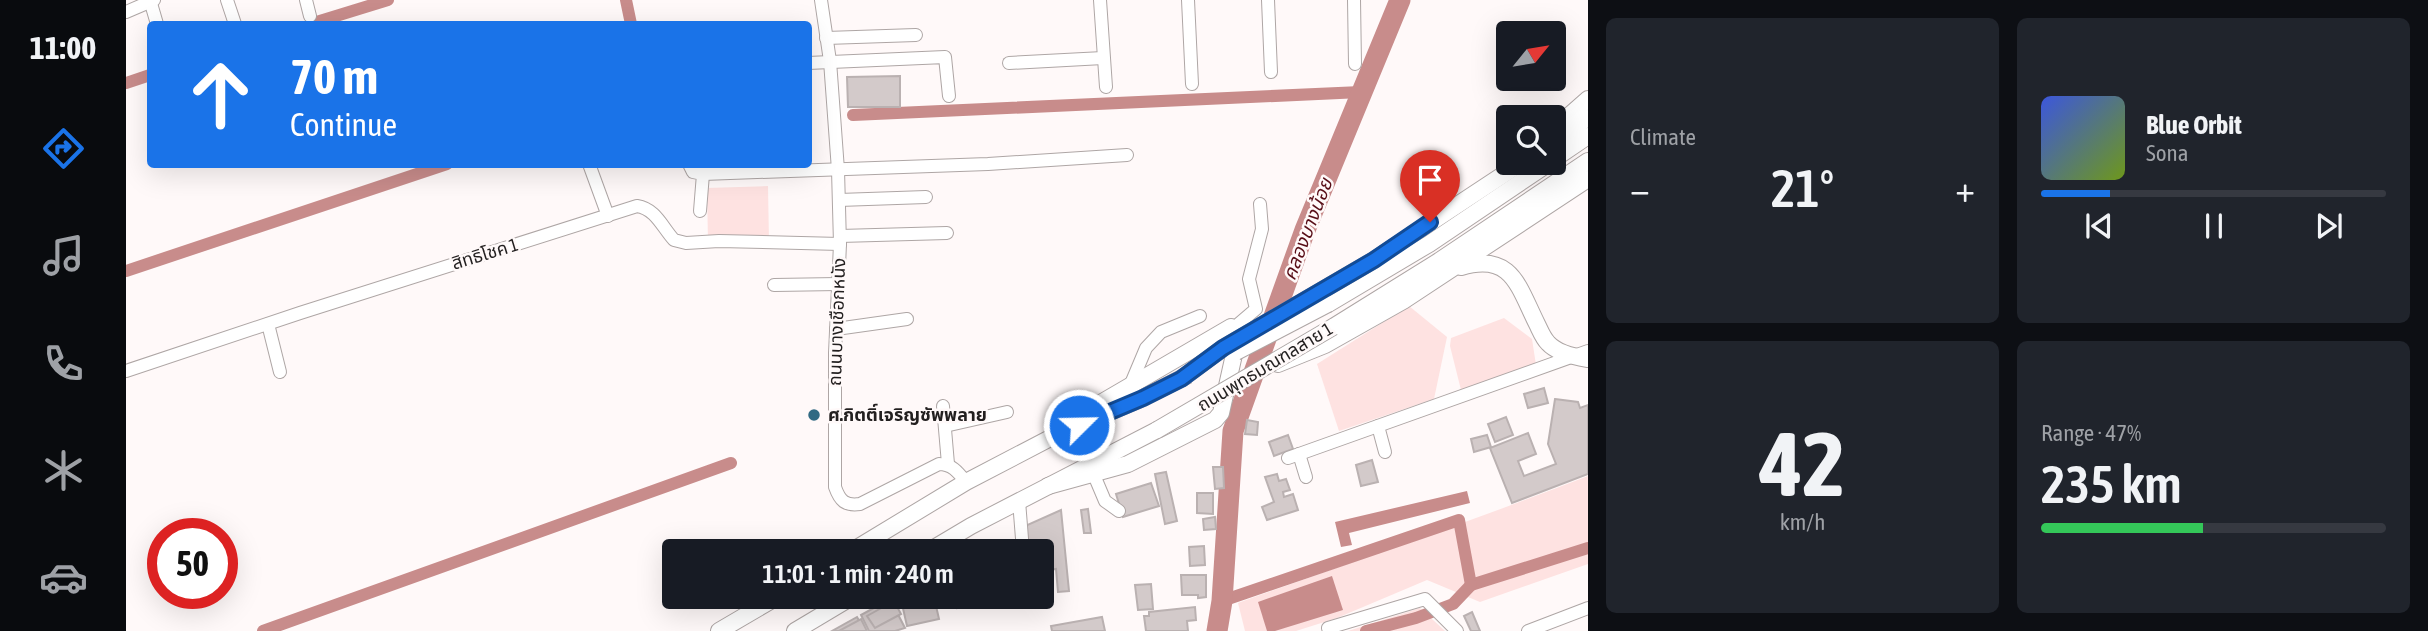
<!DOCTYPE html>
<html lang="en">
<head>
<meta charset="utf-8">
<style>
  :root { --surface:#171b24; --page:#20242c; --text:#f1f3f6; --muted:#9ea1a6; --line:#363941; --accent:#1a73e8 }
  body { margin:0; font-family:"Asap Condensed","Noto Sans Thai",sans-serif; background:var(--page); color:var(--text); height:100vh; display:flex; flex-direction:column; font-size:26px; white-space:nowrap }
  * { box-sizing:border-box; margin:0 }
  p { font-size:23px; color:var(--muted) }
  .icon { flex:none; width:38px; height:38px; fill:none; stroke:currentColor; stroke-width:2; stroke-linecap:round; stroke-linejoin:round }
  .map { position:relative; flex:1; overflow:hidden }
  .details { display:flex; flex-direction:column; gap:18px; padding:18px; background:#0d0f14; width:840px }
  .details>* { flex:none }
  .top-card { position:absolute; left:21px; top:21px; width:665px; height:147px; border-radius:7px; box-shadow:0 7px 28px #0002; background:#1a73e8; color:#fff; overflow:hidden }
  .needle { width:46px; rotate:60deg }
  .controls { position:absolute; left:1370px; top:21px; display:grid; gap:14px }
  .controls a { display:grid; place-items:center; width:70px; height:70px; border-radius:7px; background:var(--surface); box-shadow:0 7px 28px #0002; font-size:35px }
  .speed { position:absolute; left:21px; top:518px; display:flex; gap:14px; font-size:35px; font-weight:700; text-align:center }
  .speed>* { display:grid; place-content:center; width:91px; height:91px; border-radius:50%; background:var(--surface); box-shadow:0 7px 28px #0002; line-height:1 }
  .speed .limit { border:10px solid #d22; background:#fff; color:#111 }
  .pin { position:absolute; display:grid; place-items:center; width:60px; height:60px; color:#fff; margin:-72px -30px; border-radius:50% 50% 50% 0; rotate:-45deg; box-shadow:0 0 7px #0007 }
  .pin .icon { rotate:45deg }
  .me { position:absolute; width:77px; margin:-38px; rotate:67deg; stroke-linejoin:round; filter:drop-shadow(0 0 5px #0008) }
  .turn { display:flex; align-items:center; gap:24px; height:147px; padding:0 28px; font-size:32px }
  .turn .icon { width:91px; height:91px; stroke-width:2.5 }
  .turn b { display:block; font-size:49px; line-height:60px }
  .big { font-size:52px; font-weight:600; line-height:1.1 }
  .details .widget { flex:1; display:flex; flex-direction:column; justify-content:center; gap:10px; min-width:0; padding:0 24px; border-radius:10px; background:var(--page) }
  .details .dial { align-items:center; gap:0 }
  .dial b { font-size:91px; line-height:1 }
  .song { display:flex; align-items:center; gap:21px }
  .cover { width:84px; height:84px; border-radius:10px; background:linear-gradient(135deg,hsl(230 70% 55%),hsl(80 70% 35%)) }
  .played { height:7px; border-radius:4px; background:linear-gradient(90deg,var(--accent) 20%,var(--line) 20%) }
  .keys { display:flex; justify-content:space-around; direction:ltr }
  .heat { display:flex; justify-content:space-between; align-items:center; font-size:38px; direction:ltr }
  .charge { height:10px; border-radius:5px; background:linear-gradient(90deg,#34c759 47%,var(--line) 0) }
  .details .tiles { flex:1; display:grid; gap:18px; grid-template-columns:repeat(2,1fr) }
  .trip { position:absolute; left:536px; top:539px; width:392px; height:70px; border-radius:7px; background:var(--surface); box-shadow:0 7px 28px #0002; font-weight:600; line-height:70px; text-align:center }
  main { display:flex; flex:1; min-height:0 }
  .tab-bar { display:flex; flex-direction:column; width:126px; justify-content:space-around; align-items:center; background:#090b0e; color:var(--muted) }
  .tab-bar .icon { width:49px; height:49px }
  .tab-bar .current { color:var(--accent) }
  .tab-bar b { font-size:32px; color:var(--text) }
  .map>svg:first-child { display:block }
  .green { fill:#fee2e1 }
  .water { fill:#c88c8b }
  .lines { fill:none; stroke-linecap:round; stroke-linejoin:round }
  .canal { stroke:#c88c8b; stroke-width:12 }
  .river { stroke:#c88c8b; stroke-width:21 }
  .building { fill:#d3caca; stroke:#bab1b1; stroke-width:2 }
  .minor-casing { stroke:#aea6a5; stroke-width:14 }
  .major-casing { stroke:#aea6a5; stroke-width:18 }
  .minor { stroke:#fff; stroke-width:12 }
  .major { stroke:#fff; stroke-width:16 }
  .major-bridge-casing { stroke:#aea6a5; stroke-width:18; stroke-linecap:butt }
  .major-bridge { stroke:#fff; stroke-width:16 }
  .route-casing { stroke:#114b97; stroke-width:18 }
  .route { stroke:#1a73e8; stroke-width:12 }
  .poi-dot { fill:#316a83; stroke:#fff9f9; stroke-width:2.5 }
  .labels { text-anchor:middle; stroke-width:5; stroke-linejoin:round; paint-order:stroke }
  .street-label { font-size:18px; fill:#221f1f; stroke:#fff9f9 }
  .poi-label { font-size:18px; font-weight:bold; fill:#221f1f; stroke:#fff9f9; text-anchor:start }
  .water-label { font-size:19px; font-style:italic; fill:#580e17; stroke:#fff9f9 }
</style>
</head>
<body>
<main>
<nav class="tab-bar">
<b>11:00</b>
<svg class="icon current" aria-label="directions" viewBox="0 0 24 24"><path d="M12 3l9 9-9 9-9-9zM9 14v-3h6M13 9l2 2-2 2"/></svg>
<svg class="icon" aria-label="music" viewBox="0 0 24 24"><path d="M9 18V5l10-2v13"/><circle cx="6" cy="18" r="3"/><circle cx="16" cy="16" r="3"/></svg>
<svg class="icon" aria-label="phone" viewBox="0 0 24 24"><path d="M5 4h4l2 5-3 2q2 4 5 5l2-3 5 2v4C11 20 4 13 5 4z"/></svg>
<svg class="icon" aria-label="climate" viewBox="0 0 24 24"><path d="M12 3v18M4 7l16 10M4 17L20 7"/></svg>
<svg class="icon" aria-label="car" viewBox="0 0 24 24"><path d="M5 17H2v-5l4-1 3-4h7l3 4 3 1v5h-3M9 17h6M6 11h13"/><circle cx="7" cy="17" r="2"/><circle cx="17" cy="17" r="2"/></svg>
</nav>
<div class="map">
<svg width="1462" height="631" viewBox="0 0 1462 631">
  <rect width="100%" height="100%" fill="#fff9f9"/>
  <!-- green -->
  <g class="green">
    <polygon points="642,186 643,242 582,244 581,188"/>
    <polygon points="1283,306 1321,337 1308,399 1213,431 1191,364"/>
    <polygon points="1378,318 1406,339 1410,365 1335,390 1324,346 1325,338"/>
    <path d="M1462,476V564L1354,602L1301,580L1211,618L1170,631H1119L1112,603C1229,561 1346,521 1462,476Z"/>
    <polygon points="1294,608 1319,631 1222,631"/>
  </g>
  <!-- water -->
  <g class="water">
    <polygon points="1341,491 1344,503 1223,533 1226,545 1215,547 1209,522"/>
    <polygon points="1206,576 1217,610 1149,631 1141,631 1132,602"/>
  </g>
  <g class="lines">
    <!-- canal -->
    <g class="canal">
      <polyline points="500,0 505,24"/>
      <polyline points="184,24 262,0"/>
      <polyline points="0,83 24,75"/>
      <polyline points="727,115 1235,92"/>
      <polyline points="0,271 321,164"/>
      <polyline points="1096,601 1333,520 1345,585 1462,548"/>
      <polyline points="137,631 605,463"/>
      <polyline points="1240,631 1290,618 1327,604 1345,585"/>
    </g>
    <!-- river -->
    <polyline class="river" points="1091,631 1096,601 1107,431 1179,230 1274,0"/>
  </g>
  <!-- building -->
  <g class="building">
    <polygon points="774,76 774,107 722,107 721,77"/>
    <polygon points="1418,388 1422,403 1402,408 1398,394"/>
    <polygon points="1429,399 1452,402 1454,408 1462,405 1462,474 1386,503 1364,448 1402,433 1410,454 1392,461 1398,476 1430,464 1422,444"/>
    <polygon points="1380,417 1387,435 1369,442 1362,424"/>
    <polygon points="1121,420 1132,422 1131,435 1119,434"/>
    <polygon points="1162,435 1167,449 1148,456 1143,442"/>
    <polygon points="1361,435 1365,447 1348,452 1345,439"/>
    <polygon points="1246,460 1252,482 1235,486 1230,465"/>
    <polygon points="1087,467 1097,467 1098,488 1089,489"/>
    <polygon points="1040,472 1051,521 1039,524 1029,474"/>
    <polygon points="1151,474 1153,481 1160,479 1164,490 1157,492 1158,497 1167,494 1172,510 1141,520 1136,507 1148,502 1139,477"/>
    <polygon points="1025,483 1033,506 997,517 990,494"/>
    <polygon points="1071,493 1087,493 1087,514 1071,513"/>
    <polygon points="962,509 965,533 958,533 955,510"/>
    <polygon points="935,510 943,591 932,592 930,569 915,571 915,551 903,551 899,526"/>
    <polygon points="1089,517 1090,529 1078,530 1077,519"/>
    <polygon points="1078,546 1079,565 1064,566 1063,547"/>
    <polygon points="1055,575 1080,575 1080,597 1072,598 1072,595 1056,595"/>
    <polygon points="1025,584 1027,609 1012,610 1009,585"/>
    <polygon points="808,597 813,619 781,626 776,604"/>
    <polygon points="821,597 851,597 852,605 831,608 830,602 821,604"/>
    <polygon points="764,599 779,628 769,631 743,631 735,615"/>
    <polygon points="768,601 775,614 749,628 741,616"/>
    <polygon points="1069,607 1070,620 1061,621 1062,631 1020,631 1018,616 1023,616 1023,612"/>
    <polygon points="1346,612 1354,631 1345,631 1338,616"/>
    <polygon points="731,617 739,631 706,631"/>
    <polygon points="976,617 979,631 926,631 925,626"/>
    <polygon points="735,619 741,631 713,631"/>
  </g>
  <g class="lines">
    <!-- minor casing -->
    <g class="minor-casing">
      <g id="minor">
        <polyline points="24,0 31,24"/>
        <polyline points="101,0 109,24"/>
        <polyline points="180,0 184,16"/>
        <path d="M695,0L704,61L712,170L714,244L709,353V487C714,501 719,506 734,504L813,464C826,464 832,472 840,482"/>
        <polyline points="974,0 980,87"/>
        <polyline points="1062,0 1066,84"/>
        <polyline points="1142,0 1145,72"/>
        <polyline points="1228,0 1229,64"/>
        <polyline points="0,12 28,0"/>
        <polyline points="700,38 790,35"/>
        <polyline points="682,63 819,57 823,96"/>
        <polyline points="883,63 977,58"/>
        <polyline points="463,164 482,216"/>
        <polyline points="563,164 567,172 577,174 574,211"/>
        <polyline points="577,174 862,164 1001,155"/>
        <polyline points="713,200 800,197"/>
        <polyline points="714,236 821,233"/>
        <polyline points="648,285 712,284"/>
        <polyline points="142,324 154,372"/>
        <polyline points="1109,327 1130,309 1123,279 1136,229 1134,204"/>
        <polyline points="710,329 781,319"/>
        <path d="M0,371L174,313L511,206C530,209 536,227 548,240L560,243L593,241L714,244"/>
        <polyline points="1004,386 1020,348 1035,332 1074,316"/>
        <polyline points="817,406 822,464"/>
        <polyline points="819,426 881,412"/>
        <polyline points="1252,426 1259,452"/>
        <polyline points="1173,454 1180,477"/>
        <polyline points="1162,458 1462,351"/>
        <polyline points="968,475 979,501 993,511"/>
        <polyline points="893,501 897,551"/>
        <polyline points="1203,631 1202,628 1299,599 1331,631"/>
        <polyline points="1402,631 1462,608"/>
      </g>
    </g>
    <!-- major casing -->
    <g class="major-casing">
      <g id="major">
        <polyline points="1428,129 1462,99"/>
        <polyline points="1428,140 1462,118"/>
        <polyline points="1428,159 1462,136"/>
        <polyline points="1248,260 1395,163"/>
        <path d="M1335,267C1386,252 1392,286 1411,324C1414,330 1417,338 1422,343C1431,353 1449,357 1462,359"/>
        <polyline points="1202,304 1303,244 1423,163"/>
        <polyline points="1207,327 1313,261 1462,161"/>
        <polyline points="1152,364 1199,345 1277,301 1462,179"/>
        <polyline points="922,486 1002,464 1089,420 1095,413 1113,332 1105,327 973,404 932,434"/>
        <polyline points="726,551 840,482 932,434 1017,398"/>
        <polyline points="803,551 845,526 1031,430"/>
        <polyline points="593,631 651,597"/>
        <polyline points="669,631 726,597"/>
      </g>
    </g>
    <!-- minor -->
    <use href="#minor" class="minor"/>
    <!-- major -->
    <use href="#major" class="major"/>
    <!-- major-bridge casing -->
    <g class="major-bridge-casing">
      <g id="major-bridge">
        <polyline points="1110,352 1202,304"/>
        <polyline points="1055,379 1097,348 1248,260"/>
        <polyline points="1017,398 1062,375"/>
        <polyline points="1031,430 1207,327"/>
      </g>
    </g>
    <!-- major-bridge -->
    <use href="#major-bridge" class="major-bridge"/>
  </g>
  <g class="lines">
    <!-- route casing -->
    <g class="route-casing">
      <polyline id="route" points="953,425 1017,398 1055,379 1097,348 1248,260 1304,222"/>
    </g>
    <!-- route -->
    <use href="#route" class="route"/>
  </g>
  <!-- markers -->
  <circle class="poi-dot" cx="688" cy="415" r="7"/>
  <g class="labels">
    <!-- street labels -->
    <g class="street-label">
      <text transform="translate(359 254) rotate(-17)" y="6">สิทธิโชค 1</text>
      <text transform="translate(711 322) rotate(-88)" y="6">ถนนบางเชือกหนัง</text>
      <text transform="translate(1139 367) rotate(-31)" y="6">ถนนพุทธมณฑลสาย 1</text>
    </g>
    <!-- poi labels -->
    <g class="poi-label">
      <text x="702" y="421">ศ.กิตติ์เจริญซัพพลาย</text>
    </g>
    <!-- water labels -->
    <g class="water-label">
      <text transform="translate(1181 229) rotate(-69)" y="7">คลองบางน้อย</text>
    </g>
  </g>
</svg>
<div class="controls">
<a><svg class="needle" viewBox="-14 -14 28 28"><path d="M0-13l5 13h-10z" fill="#e53935"/><path d="M0 13l5-13h-10z" fill="#9ea1a6"/></svg></a>
<a><svg class="icon" aria-label="search" viewBox="0 0 24 24"><circle cx="10" cy="10" r="6"/><path d="M15 15l6 6"/></svg></a>
</div>
<div class="speed"><div class="limit">50</div></div>
<div class="pin" style="left:1304px;top:222px;background:#d93025"><svg class="icon" aria-label="arrive" viewBox="0 0 24 24"><path d="M6 21V4h12l-3 4 3 4H6"/></svg></div>
<svg class="me" style="left:953px;top:425px" viewBox="-20 -20 40 40"><circle r="17" fill="#1a73e8" stroke="#fff" stroke-width="3"/><path d="M0-11L8 9 0 5-8 9z" fill="#fff"/></svg>
<div class="trip">11:01 · 1 min · 240 m</div>
<div class="top-card">
<div class="turn"><svg class="icon" aria-label="ahead" viewBox="0 0 24 24"><path d="M12 20V5M6 11l6-6 6 6"/></svg><div><b>70 m</b>Continue</div></div>
</div>
</div>
<section class="details">
<div class="tiles">
<div class="widget"><p>Climate</p>
<div class="heat"><a>−</a><b class="big">21°</b><a>+</a></div>
</div>
<div class="widget">
<div class="song"><i class="cover"></i><div><b>Blue Orbit</b><p>Sona</p></div></div>
<div class="played"></div>
<div class="keys"><svg class="icon" aria-label="previous" viewBox="0 0 24 24"><path d="M18 5L8 12l10 7zM5 5v14"/></svg><svg class="icon" aria-label="pause" viewBox="0 0 24 24"><path d="M8 5v14M16 5v14"/></svg><svg class="icon" aria-label="next" viewBox="0 0 24 24"><path d="M6 5l10 7-10 7zM19 5v14"/></svg></div>
</div>
<div class="widget dial"><b>42</b><p>km/h</p></div>
<div class="widget"><p>Range · 47%</p><b class="big">235 km</b><div class="charge"></div></div>
</div>
</section>
</main>
</body>
</html>
